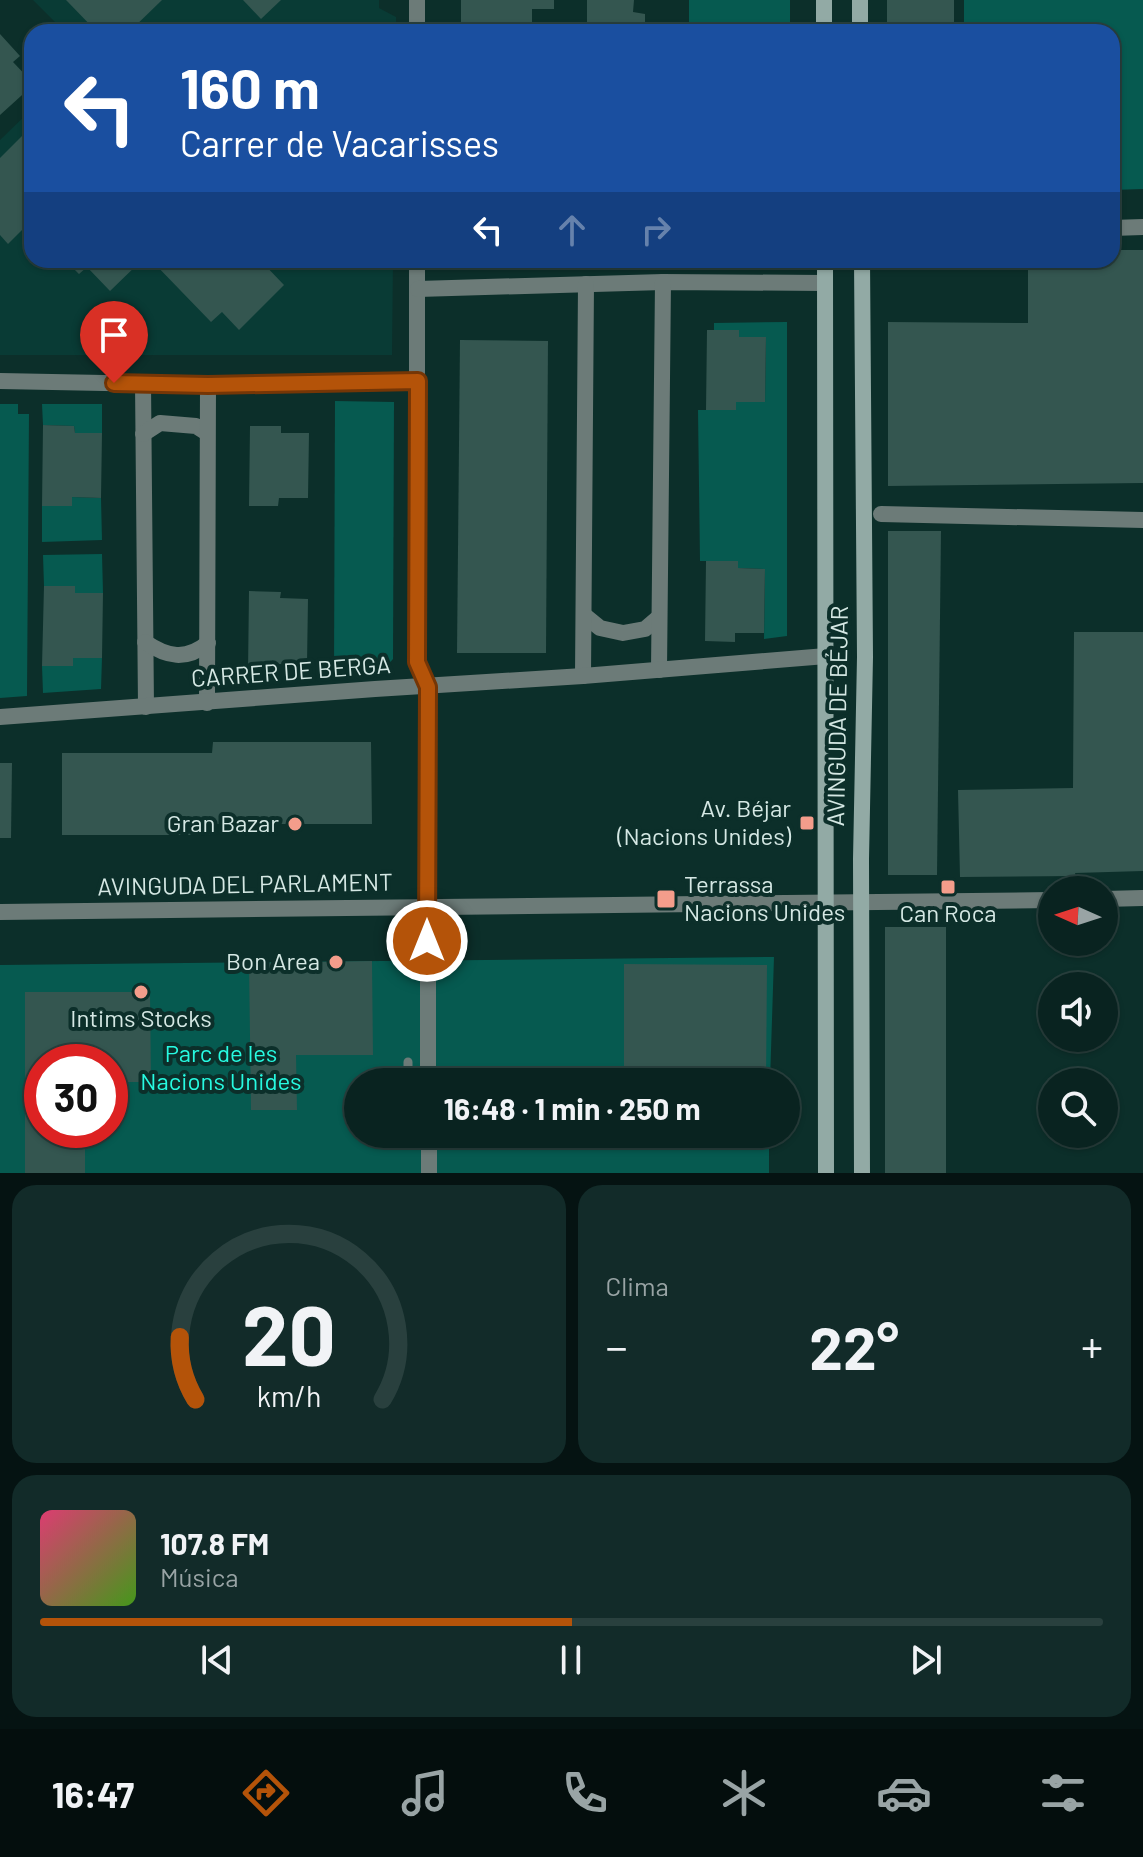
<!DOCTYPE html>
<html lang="es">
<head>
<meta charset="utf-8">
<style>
  :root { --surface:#092320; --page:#122b29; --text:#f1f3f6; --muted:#99a4a5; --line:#29403e; --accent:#b45309 }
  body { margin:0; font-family:Barlow,sans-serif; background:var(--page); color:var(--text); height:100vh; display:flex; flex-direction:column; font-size:30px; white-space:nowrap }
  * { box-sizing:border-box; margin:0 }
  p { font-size:26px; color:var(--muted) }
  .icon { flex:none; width:44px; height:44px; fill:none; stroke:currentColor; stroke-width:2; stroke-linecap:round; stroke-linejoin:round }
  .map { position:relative; height:1173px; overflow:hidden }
  .sheet { display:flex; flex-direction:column; gap:12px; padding:12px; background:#051312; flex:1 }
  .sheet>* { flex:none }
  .guide { position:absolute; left:24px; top:24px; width:1096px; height:244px; border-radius:24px; box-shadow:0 2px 6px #0004,0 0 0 2px var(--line); background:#1a4fa0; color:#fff; overflow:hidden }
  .needle { width:52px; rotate:273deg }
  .tools { position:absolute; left:1038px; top:876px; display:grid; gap:16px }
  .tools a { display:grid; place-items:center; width:80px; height:80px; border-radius:50%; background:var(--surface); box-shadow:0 2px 6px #0004,0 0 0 2px var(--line); font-size:40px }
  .speed { position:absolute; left:24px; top:1044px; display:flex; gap:16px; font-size:40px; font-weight:700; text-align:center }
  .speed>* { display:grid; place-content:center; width:104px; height:104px; border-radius:50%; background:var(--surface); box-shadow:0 2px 6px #0004,0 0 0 2px var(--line); line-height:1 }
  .speed .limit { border:12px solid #d22; background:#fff; color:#111 }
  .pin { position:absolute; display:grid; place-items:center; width:68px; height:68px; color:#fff; margin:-82px -34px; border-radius:50% 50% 50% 0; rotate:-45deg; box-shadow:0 0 8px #0007 }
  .pin .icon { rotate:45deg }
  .me { position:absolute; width:88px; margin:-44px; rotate:0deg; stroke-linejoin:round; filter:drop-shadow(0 0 6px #0008) }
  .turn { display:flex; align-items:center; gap:28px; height:168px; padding:0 24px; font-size:36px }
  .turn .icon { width:104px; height:104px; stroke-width:2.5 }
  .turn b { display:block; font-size:56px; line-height:68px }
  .lanes { display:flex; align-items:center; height:76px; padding:0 24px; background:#0003; justify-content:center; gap:40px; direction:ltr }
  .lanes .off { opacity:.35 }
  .big { font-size:60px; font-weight:700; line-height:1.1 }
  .sheet .tile { flex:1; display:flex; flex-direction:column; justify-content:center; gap:12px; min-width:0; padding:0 28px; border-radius:24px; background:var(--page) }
  .sheet .dial { align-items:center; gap:0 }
  .dial svg { height:208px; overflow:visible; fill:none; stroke:var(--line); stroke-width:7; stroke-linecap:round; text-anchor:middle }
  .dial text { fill:var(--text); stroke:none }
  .song { display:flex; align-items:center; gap:24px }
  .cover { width:96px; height:96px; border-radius:12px; background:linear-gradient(135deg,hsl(340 70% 55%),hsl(100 70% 35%)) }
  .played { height:8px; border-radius:4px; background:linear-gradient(90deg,var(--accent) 50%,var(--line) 50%) }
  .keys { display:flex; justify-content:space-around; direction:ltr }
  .heat { display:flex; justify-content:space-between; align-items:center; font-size:44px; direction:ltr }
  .sheet .tiles { flex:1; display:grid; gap:12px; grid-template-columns:1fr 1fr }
  .tile:last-child { grid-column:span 2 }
  .trip { position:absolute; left:344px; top:1068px; width:456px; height:80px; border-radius:40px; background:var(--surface); box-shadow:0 2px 6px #0004,0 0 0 2px var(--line); font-weight:700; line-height:80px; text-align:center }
  .dock { display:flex; height:128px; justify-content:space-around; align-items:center; background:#040e0d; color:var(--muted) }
  .dock .icon { width:56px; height:56px }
  .dock .on { color:var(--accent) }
  .dock b { font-size:36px; color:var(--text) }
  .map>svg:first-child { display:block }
  .built { fill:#093b35 }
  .green { fill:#065a50; fill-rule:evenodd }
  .building { fill:#345650 }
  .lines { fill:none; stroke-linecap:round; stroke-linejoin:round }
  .lane { stroke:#6c7b78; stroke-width:9 }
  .street { stroke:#6c7b78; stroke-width:16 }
  .secondary { stroke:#92aaa5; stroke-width:16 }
  .route-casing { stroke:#753606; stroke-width:20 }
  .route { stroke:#b45309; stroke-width:14 }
  .poi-dot { fill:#f49d8b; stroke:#0c2f2a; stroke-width:3 }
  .labels { text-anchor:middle; stroke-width:8; stroke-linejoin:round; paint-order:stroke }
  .street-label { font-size:24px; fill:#d5e8e4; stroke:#0c2f2a }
  .poi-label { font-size:24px; fill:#d5e8e4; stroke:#0c2f2a; text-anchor:end }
  .park-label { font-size:24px; fill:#27fae1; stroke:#0c2f2a }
</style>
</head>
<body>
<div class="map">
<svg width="1143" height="1173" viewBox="0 0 1143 1173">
  <rect width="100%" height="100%" fill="#0c2f2a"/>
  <!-- built -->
  <g class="built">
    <polygon points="33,0 379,0 379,8 396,17 396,32 65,32"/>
    <polygon points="32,109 32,260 393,260 392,355 0,355 0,140"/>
  </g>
  <!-- green -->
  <g class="green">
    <rect x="689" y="0" width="101" height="32"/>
    <polygon points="964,0 1143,0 1143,189 1112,190 1112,32 964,32"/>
    <polygon points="787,322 787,636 764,639 765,569 738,568 737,561 700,561 698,410 735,410 736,402 765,402 766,337 739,337 738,330 714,330 714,323"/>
    <polygon points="335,401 394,402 393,659 385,668 334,672"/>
    <polygon points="0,404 18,404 18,414 29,414 27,696 0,698"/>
    <polygon points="42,404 102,404 102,433 75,433 74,426 43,425"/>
    <polygon points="72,497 101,498 102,540 42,542 42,506 71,506"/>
    <polygon points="102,554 103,593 75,593 75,586 44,586 43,555"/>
    <polygon points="73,658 102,658 101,689 43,693 42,666"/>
    <path d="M774,957L770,1082H358V1134H769V1173H0V965ZM42,1062H110V1130H42Z"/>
  </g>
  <!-- building -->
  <g class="building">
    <polygon points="66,0 162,0 129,32 97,32"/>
    <polygon points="243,0 281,0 261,19"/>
    <polygon points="461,0 554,0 554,9 532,9 532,32 461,32"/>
    <polygon points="587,0 634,0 633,12 645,14 645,32 587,32"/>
    <rect x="887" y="0" width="67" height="32"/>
    <polygon points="0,34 20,56 13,62 32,82 32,86 0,115"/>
    <polygon points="27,131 32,136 32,220 8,244 0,235 0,158"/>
    <polygon points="1112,250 1143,250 1143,483 888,486 888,322 1028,323 1028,260 1112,260"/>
    <polygon points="65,260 142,260 110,291 87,267 79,274"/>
    <polygon points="151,260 178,260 186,268 195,260 260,260 284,285 239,330 222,312 211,322"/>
    <polygon points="707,330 739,330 739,337 766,337 765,402 736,402 736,410 706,410"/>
    <polygon points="460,340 548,341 546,653 457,653"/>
    <polygon points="43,425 74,426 75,433 102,433 101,498 72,497 72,506 42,506"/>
    <polygon points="250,426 281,426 281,433 309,433 308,498 279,498 278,506 249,506"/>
    <polygon points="888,531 941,531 937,875 888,875"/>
    <polygon points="706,561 738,561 738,568 765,569 764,633 735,633 735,642 705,641"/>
    <polygon points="44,586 75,586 75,593 103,593 102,658 73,658 73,666 42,666"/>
    <polygon points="249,591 281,592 280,598 308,599 307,664 278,664 278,672 248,672"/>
    <polygon points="1074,632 1143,632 1143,871 1075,873 1076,876 960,877 958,790 1073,788"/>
    <polygon points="213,742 371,742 372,824 213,824 213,835 62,835 62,753 212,753"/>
    <polygon points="0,763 12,763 11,838 0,838"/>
    <rect x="885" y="927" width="61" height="246"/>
    <polygon points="372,961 373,1055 296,1055 297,1110 251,1110 249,963"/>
    <polygon points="624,964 767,965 766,1082 624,1082"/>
    <polygon points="25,992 150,992 151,1082 110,1082 110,1062 42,1062 42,1130 85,1130 85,1173 25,1173"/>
  </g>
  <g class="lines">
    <!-- lane -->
    <polyline class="lane" points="408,1082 408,1062"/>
    <!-- street -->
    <g class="street">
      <polyline points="417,32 417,0"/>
      <polyline points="1112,228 1143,227"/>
      <polyline points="417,260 417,662 428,687 428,1082"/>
      <polyline points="418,289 663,282 824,283"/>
      <polyline points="0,381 208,385 418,381"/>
      <polyline points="143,383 146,707"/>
      <polyline points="143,434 160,423 196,426 207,433"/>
      <polyline points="881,514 1143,520"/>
      <polyline points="584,615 600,628 623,633 645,629 659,617"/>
      <path d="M145,642C167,657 186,661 208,643"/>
      <polyline points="659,670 663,282"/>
      <polyline points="583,676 586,284"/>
      <polyline points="207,703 208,385"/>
      <polyline points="0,717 375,689 583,676 826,656"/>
      <polyline points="1104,899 1143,898"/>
      <polyline points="0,912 1052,900"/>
      <polyline points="429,1134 429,1173"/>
    </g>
    <!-- secondary -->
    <g class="secondary">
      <polyline points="824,0 824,32"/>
      <polyline points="860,0 860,32"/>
      <polyline points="825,260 826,1173"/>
      <polyline points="862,260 865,657 861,859 862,1173"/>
    </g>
  </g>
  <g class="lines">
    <!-- route casing -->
    <g class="route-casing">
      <polyline id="route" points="114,383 208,385 418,381 417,662 428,687 427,941"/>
    </g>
    <!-- route -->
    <use href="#route" class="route"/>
  </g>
  <!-- markers -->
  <g class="poi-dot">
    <rect x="799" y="815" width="16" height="16" rx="4"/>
    <circle cx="295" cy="824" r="8"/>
    <rect x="940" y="879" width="16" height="16" rx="4"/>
    <rect x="656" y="889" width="20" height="20" rx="4"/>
    <circle cx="336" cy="962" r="8"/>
    <circle cx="141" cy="992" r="8"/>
  </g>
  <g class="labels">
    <!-- street labels -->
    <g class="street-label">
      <text transform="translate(291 672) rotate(-4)" y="8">CARRER DE BERGA</text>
      <text transform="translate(838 716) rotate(-89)" y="8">AVINGUDA DE BÉJAR</text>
      <text transform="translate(245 885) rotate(-1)" y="8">AVINGUDA DEL PARLAMENT</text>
    </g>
    <!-- poi labels -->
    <g class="poi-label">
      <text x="791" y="817">Av. Béjar<tspan x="791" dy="28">(Nacions Unides)</tspan></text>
      <text x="279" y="832">Gran Bazar</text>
      <text x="684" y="893" text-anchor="start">Terrassa<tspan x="684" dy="28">Nacions Unides</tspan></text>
      <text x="948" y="922" text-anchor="middle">Can Roca</text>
      <text x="320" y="970">Bon Area</text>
      <text x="141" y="1027" text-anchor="middle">Intims Stocks</text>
    </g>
    <!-- park labels -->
    <g class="park-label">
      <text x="221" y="1062">Parc de les<tspan x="221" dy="28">Nacions Unides</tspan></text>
    </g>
  </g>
</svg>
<div class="tools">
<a><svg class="needle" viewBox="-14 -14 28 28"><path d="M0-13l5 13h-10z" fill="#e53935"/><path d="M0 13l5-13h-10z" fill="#99a4a5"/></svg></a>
<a><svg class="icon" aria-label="sound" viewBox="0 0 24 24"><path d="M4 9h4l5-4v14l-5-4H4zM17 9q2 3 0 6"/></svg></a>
<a><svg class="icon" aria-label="search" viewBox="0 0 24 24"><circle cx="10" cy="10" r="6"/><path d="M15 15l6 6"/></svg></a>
</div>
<div class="speed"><div class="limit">30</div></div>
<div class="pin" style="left:114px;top:383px;background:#d93025"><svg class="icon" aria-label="arrive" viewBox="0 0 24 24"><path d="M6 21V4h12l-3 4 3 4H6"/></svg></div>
<svg class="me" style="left:427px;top:941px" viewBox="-20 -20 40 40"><circle r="17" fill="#b45309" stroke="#fff" stroke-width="3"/><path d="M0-11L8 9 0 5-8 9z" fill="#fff"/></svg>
<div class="trip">16:48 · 1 min · 250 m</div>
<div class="guide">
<div class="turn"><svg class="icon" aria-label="left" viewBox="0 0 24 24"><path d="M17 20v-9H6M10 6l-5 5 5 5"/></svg><div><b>160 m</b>Carrer de Vacarisses</div></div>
<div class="lanes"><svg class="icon" aria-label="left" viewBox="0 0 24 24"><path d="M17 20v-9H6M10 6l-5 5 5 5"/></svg><svg class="icon off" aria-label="ahead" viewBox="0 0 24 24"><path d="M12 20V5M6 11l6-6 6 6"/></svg><svg class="icon off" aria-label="right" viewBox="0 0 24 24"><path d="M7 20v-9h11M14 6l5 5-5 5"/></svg></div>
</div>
</div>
<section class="sheet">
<div class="tiles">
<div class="tile dial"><svg viewBox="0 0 100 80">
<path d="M14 69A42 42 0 1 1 86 69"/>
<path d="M14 69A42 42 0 0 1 8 45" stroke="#b45309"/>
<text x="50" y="56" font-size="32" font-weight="700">20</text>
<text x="50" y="72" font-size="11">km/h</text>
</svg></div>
<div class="tile"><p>Clima</p>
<div class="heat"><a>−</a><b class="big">22°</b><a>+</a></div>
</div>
<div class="tile">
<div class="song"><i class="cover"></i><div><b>107.8 FM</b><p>Música</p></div></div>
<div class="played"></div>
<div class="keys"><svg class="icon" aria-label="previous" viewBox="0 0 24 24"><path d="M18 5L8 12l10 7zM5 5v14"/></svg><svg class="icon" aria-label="pause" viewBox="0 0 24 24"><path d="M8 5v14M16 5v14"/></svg><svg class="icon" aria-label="next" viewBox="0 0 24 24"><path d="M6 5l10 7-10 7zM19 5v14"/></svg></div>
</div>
</div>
</section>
<nav class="dock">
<b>16:47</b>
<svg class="icon on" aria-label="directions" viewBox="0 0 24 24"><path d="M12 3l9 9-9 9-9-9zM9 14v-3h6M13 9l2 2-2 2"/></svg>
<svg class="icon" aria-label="music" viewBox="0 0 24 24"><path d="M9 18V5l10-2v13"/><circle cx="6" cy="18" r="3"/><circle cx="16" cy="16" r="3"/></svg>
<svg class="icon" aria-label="phone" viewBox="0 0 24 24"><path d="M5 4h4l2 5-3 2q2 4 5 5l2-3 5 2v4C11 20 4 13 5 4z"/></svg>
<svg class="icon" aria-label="climate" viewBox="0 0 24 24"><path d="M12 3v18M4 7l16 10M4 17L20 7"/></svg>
<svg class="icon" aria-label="car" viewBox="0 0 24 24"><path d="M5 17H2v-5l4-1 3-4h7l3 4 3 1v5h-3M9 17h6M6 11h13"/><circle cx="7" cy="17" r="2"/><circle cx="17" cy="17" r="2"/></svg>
<svg class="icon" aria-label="filters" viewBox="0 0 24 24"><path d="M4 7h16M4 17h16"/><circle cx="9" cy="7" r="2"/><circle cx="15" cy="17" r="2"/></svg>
</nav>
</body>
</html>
